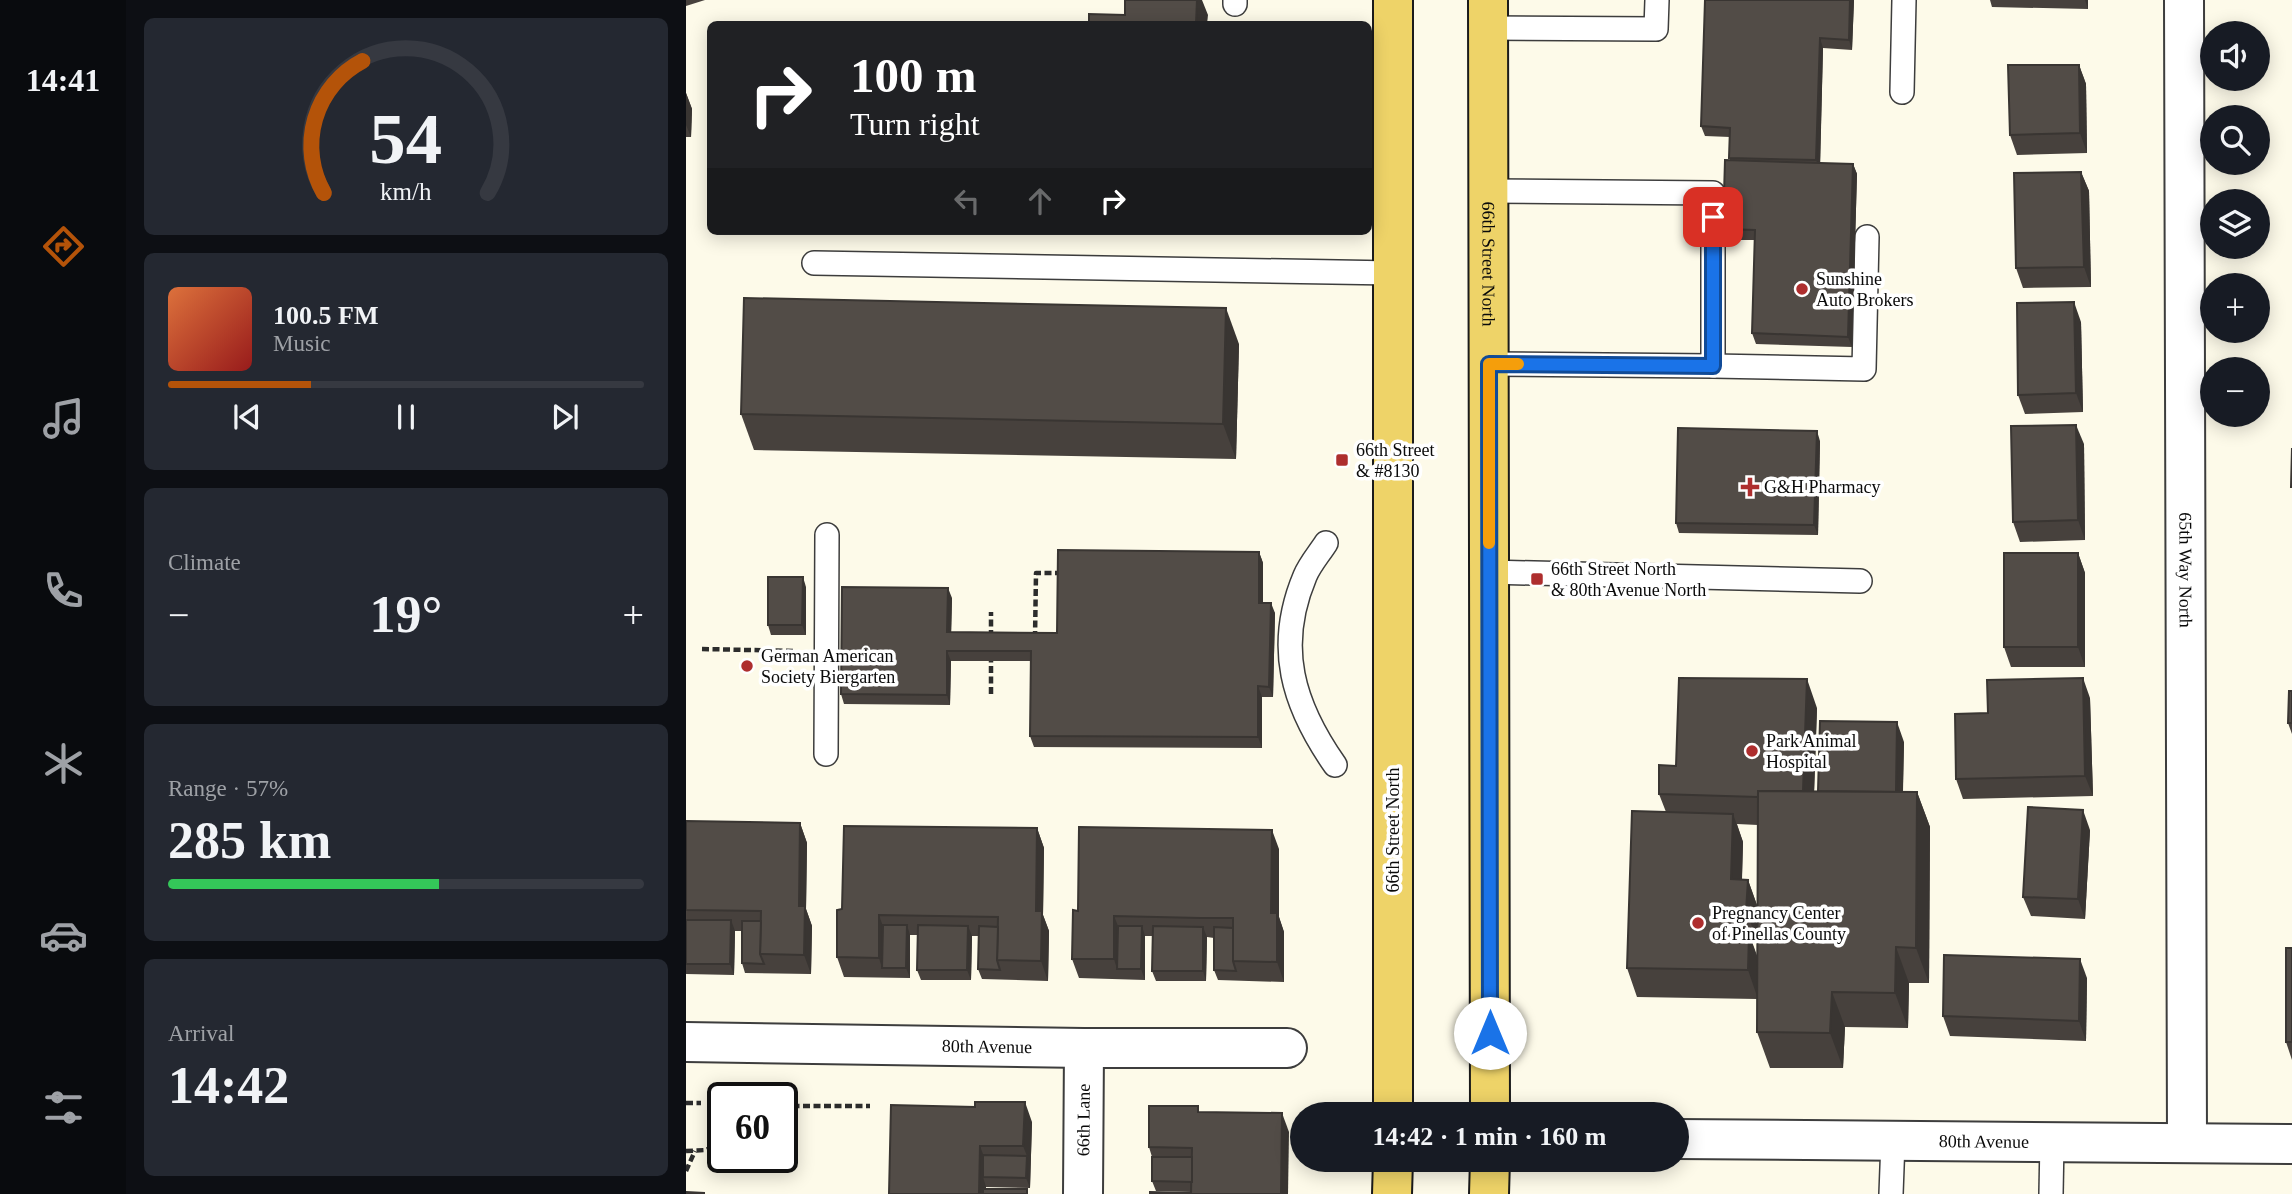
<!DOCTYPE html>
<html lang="en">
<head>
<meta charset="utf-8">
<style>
  :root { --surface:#171b24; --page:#242831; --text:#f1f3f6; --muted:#9ea1a6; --line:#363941; --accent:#b45309 }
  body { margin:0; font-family:Georgia,serif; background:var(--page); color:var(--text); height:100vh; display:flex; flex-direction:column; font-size:26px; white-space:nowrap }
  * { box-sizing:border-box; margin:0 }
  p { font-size:23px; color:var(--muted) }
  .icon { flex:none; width:38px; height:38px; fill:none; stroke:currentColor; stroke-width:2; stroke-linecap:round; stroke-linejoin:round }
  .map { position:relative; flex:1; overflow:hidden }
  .sheet { display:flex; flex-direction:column; gap:18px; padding:18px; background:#0d0f14; width:560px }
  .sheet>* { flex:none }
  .hud { position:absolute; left:21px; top:21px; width:665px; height:214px; border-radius:10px; box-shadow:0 4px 18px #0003; background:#202124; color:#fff; overflow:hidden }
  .tools { position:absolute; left:1514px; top:21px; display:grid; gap:14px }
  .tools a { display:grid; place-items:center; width:70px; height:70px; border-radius:50%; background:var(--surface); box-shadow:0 4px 18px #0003; font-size:35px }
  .speed { position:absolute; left:21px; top:1082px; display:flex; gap:14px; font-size:35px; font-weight:700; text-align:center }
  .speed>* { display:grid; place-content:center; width:91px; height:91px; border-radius:50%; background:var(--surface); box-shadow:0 4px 18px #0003; line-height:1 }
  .speed .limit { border:4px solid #111; border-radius:10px; background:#fff; color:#111 }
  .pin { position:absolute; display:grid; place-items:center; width:60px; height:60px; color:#fff; margin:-30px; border-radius:14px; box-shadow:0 4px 10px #0006 }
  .me { position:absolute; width:77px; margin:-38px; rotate:0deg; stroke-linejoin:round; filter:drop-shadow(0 0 5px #0008) }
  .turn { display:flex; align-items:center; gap:24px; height:147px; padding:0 28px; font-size:32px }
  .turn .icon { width:91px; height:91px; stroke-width:2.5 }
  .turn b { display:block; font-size:49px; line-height:60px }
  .lanes { display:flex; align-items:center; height:66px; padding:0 28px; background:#0003; justify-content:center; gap:35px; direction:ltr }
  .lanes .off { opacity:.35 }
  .big { font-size:52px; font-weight:700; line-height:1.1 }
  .sheet .card { flex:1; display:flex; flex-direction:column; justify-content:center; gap:10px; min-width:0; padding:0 24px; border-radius:10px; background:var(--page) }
  .sheet .dial { align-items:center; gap:0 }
  .dial svg { height:182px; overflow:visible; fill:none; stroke:var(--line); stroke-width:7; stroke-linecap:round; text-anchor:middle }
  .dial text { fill:var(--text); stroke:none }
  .song { display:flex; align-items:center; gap:21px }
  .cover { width:84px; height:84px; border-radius:10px; background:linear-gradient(135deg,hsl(20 70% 55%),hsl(0 70% 35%)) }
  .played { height:7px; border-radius:4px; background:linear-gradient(90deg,var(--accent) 30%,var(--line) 30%) }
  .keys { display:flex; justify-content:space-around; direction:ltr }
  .heat { display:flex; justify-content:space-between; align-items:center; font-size:38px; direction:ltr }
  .charge { height:10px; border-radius:5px; background:linear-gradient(90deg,#34c759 57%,var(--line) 0) }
  .trip { position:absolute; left:604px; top:1102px; width:399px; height:70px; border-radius:35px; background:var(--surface); box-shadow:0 4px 18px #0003; font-weight:700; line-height:70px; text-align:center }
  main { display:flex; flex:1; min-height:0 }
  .menu { display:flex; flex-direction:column; width:126px; justify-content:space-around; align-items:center; background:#090b0e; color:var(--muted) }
  .menu .icon { width:49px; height:49px }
  .menu .on { color:var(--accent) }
  .menu b { font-size:32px; color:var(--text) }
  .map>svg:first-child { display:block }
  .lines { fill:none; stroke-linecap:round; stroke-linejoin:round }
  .service-casing { stroke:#3d3d3d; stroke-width:26 }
  .minor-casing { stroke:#3d3d3d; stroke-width:42 }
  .primary-casing { stroke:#1b1b1b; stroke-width:42 }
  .path { stroke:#2c2c2c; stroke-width:4.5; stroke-dasharray:7 3.5; stroke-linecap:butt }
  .service { stroke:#fff; stroke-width:23 }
  .minor { stroke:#fff; stroke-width:38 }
  .primary { stroke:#eed368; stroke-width:38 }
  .wall { fill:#47413d; fill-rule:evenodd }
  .shaded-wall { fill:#393532 }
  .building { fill:#524c47; stroke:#393532; stroke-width:2 }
  .route-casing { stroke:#114b97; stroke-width:18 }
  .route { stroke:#1a73e8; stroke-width:12 }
  .slow { stroke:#f59e0b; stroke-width:12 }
  .poi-dot { fill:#ae2e2e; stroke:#fff; stroke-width:2.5 }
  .labels { text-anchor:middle; stroke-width:7; stroke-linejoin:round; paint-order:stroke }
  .street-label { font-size:18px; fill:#0a0a0a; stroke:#fff }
  .poi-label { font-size:18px; fill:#0a0a0a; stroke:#fff; text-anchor:start }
</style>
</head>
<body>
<main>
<nav class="menu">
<b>14:41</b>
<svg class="icon on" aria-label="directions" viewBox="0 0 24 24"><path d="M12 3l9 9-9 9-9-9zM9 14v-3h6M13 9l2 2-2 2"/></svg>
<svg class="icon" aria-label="music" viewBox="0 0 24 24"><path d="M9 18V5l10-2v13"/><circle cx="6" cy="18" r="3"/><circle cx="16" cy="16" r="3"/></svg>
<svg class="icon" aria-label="phone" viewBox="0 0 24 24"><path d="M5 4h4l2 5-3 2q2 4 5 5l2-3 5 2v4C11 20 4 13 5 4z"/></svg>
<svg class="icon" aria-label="climate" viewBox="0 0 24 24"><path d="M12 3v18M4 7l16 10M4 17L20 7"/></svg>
<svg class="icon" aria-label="car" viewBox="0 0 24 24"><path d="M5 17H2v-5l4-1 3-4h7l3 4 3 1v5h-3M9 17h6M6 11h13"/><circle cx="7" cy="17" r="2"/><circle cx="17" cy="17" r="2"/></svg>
<svg class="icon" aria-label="filters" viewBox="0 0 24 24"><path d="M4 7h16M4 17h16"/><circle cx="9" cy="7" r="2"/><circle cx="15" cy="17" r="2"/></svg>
</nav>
<section class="sheet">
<div class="card dial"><svg viewBox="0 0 100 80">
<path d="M14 69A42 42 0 1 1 86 69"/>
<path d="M14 69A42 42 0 0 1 31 11" stroke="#b45309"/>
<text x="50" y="56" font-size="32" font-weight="700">54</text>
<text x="50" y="72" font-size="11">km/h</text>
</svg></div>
<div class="card">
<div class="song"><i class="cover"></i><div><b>100.5 FM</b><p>Music</p></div></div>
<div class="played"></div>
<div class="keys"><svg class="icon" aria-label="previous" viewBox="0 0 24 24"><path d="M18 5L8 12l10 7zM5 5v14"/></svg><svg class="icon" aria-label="pause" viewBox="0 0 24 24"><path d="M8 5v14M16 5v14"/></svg><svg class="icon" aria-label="next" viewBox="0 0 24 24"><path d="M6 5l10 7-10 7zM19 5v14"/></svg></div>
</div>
<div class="card"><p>Climate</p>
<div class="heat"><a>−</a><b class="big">19°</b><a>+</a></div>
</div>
<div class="card"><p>Range · 57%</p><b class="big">285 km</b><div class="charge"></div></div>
<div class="card"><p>Arrival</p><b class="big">14:42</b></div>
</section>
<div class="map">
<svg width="1606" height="1194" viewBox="0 0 1606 1194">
  <rect width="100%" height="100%" fill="#fdfae9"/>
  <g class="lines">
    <!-- service casing -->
    <g class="service-casing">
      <g id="service">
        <polyline points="549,4 549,0"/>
        <polyline points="802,28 970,29 971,0"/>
        <polyline points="1216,92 1218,0"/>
        <polyline points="803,191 1027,193 1027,366 803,364"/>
        <polyline points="128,263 707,273"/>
        <polyline points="1027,366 1178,369 1181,237"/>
        <path d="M640,543C633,554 624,564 619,576C589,647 607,705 649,765"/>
        <polyline points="803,572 1174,581"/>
        <polyline points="140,754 141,535"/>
        <polyline points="1205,1194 1207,1141"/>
        <polyline points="1365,1194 1366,1141"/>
      </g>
    </g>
    <!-- minor casing -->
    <g class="minor-casing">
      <g id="minor">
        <path id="s1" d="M1498,0L1501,1142"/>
        <path id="s2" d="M0,1042L398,1048H601"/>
        <path id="s3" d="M990,1139L1606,1144"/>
        <path id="s4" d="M397,1194L398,1048"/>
      </g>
    </g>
    <!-- primary casing -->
    <g class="primary-casing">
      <g id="primary">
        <path id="s5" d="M802,0L804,1115"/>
        <polyline points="707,1115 707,0"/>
        <polyline points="706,1194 707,1160"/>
        <polyline points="803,1194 804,1160"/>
      </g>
    </g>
    <!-- path -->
    <g class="path">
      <polyline points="305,637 305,612"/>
      <polyline points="349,638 350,573 375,573"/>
      <polyline points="16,649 110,651"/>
      <polyline points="305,694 305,656"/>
      <polyline points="0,1103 15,1103"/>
      <polyline points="96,1106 184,1106"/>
      <polyline points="0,1151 20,1150 37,1142"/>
      <polyline points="0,1171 9,1151"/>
    </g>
    <!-- service -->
    <use href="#service" class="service"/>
    <!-- minor -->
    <use href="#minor" class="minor"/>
    <!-- primary -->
    <use href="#primary" class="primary"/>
  </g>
  <!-- wall -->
  <g class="wall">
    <polygon points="0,0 19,0 0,6"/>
    <polygon points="1019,0 1168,0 1166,50 1137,48 1134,163 1167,164 1171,174 1166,347 1070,344 1066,333 1069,240 1041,240 1037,229 1044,160 1044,137 1019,136 1015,126"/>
    <polygon points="1304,0 1402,0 1402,9 1306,7"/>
    <polygon points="1393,65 1400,84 1401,153 1331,155 1324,135"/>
    <polygon points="0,93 6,109 5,137 0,137"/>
    <polygon points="1395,172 1403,191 1405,287 1337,288 1330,268"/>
    <polygon points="1395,322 1397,412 1339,414 1332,395"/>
    <polygon points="553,344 550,459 68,450 55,414"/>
    <polygon points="1134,441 1132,535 993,533 990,523"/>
    <polygon points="1398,444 1399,540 1334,542 1327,522"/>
    <polygon points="573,552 577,563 577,603 589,613 587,697 576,697 576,748 348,747 344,736 345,661 265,661 264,705 158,704 155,694 266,598 265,632 371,633"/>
    <polygon points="1392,553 1399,573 1399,667 1325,667 1318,647"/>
    <polygon points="120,587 120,635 85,635 82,625"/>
    <polygon points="1606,691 1606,734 1602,723"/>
    <polygon points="1404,698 1407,796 1277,799 1270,779 1302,713"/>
    <path d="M1131,708L1128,791H1132L1218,742L1217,792H1231L1244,827L1243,983H1223L1222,1028L1159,1027L1157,1068H1084L1071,1032V999L951,997L941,968L980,812L973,794L990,766ZM1051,824L1072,825V908L1062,880H1056L1057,842ZM1072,910V958L1065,939H1071Z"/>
    <polygon points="0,821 114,823 121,843 120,909 126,926 125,974 59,973 56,963 56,931 49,931 48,975 0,974"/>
    <polygon points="351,828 358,848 357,915 363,931 362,981 296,979 292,969 293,936 286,936 285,980 235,980 231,970 232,935 224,935 224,978 158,977 151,957 156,909"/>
    <polygon points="1404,830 1399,919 1345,916 1337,897"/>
    <polygon points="593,849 593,917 598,932 598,982 532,980 528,970 528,938 521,937 520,981 470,981 466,971 467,936 459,936 459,980 393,978 386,959 392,911"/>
    <polygon points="1606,948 1606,1060 1600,1042"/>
    <polygon points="1401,978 1400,1041 1264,1036 1257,1016"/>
    <polygon points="205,1105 346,1122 344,1188 300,1187 300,1189 203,1194"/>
    <polygon points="514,1112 603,1132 505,1193 505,1192 470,1191 466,1181 466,1157 463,1147"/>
  </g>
  <!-- shaded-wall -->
  <g class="shaded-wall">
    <polygon points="511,0 516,0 522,15 521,24 510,24"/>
    <polygon points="1164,0 1168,0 1166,50 1163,40"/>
    <polygon points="1399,0 1402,0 1402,9"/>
    <polygon points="1134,38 1137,48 1134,170 1130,160"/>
    <polygon points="1393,65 1400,84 1401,153 1394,133"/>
    <polygon points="0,93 6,109 5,137 0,125"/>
    <polygon points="1167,164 1171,174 1166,347 1162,337"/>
    <polygon points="1395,172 1403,191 1405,287 1398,267"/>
    <polygon points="1388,302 1395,322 1397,412 1390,393"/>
    <polygon points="540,308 553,344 550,459 537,424"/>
    <polygon points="1390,425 1398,444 1399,540 1392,520"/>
    <polygon points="1131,431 1134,441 1132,535 1128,525"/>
    <polygon points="573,552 577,563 577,613 573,603"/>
    <polygon points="1392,553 1399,573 1399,667 1392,647"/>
    <polygon points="117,577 120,587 120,635 116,625"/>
    <polygon points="262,588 266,598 265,642 261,632"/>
    <polygon points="585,603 589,613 587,697 583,687"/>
    <polygon points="261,651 265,661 264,705 261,695"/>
    <polygon points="1397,678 1404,698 1407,796 1399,776"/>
    <polygon points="1121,679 1131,708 1127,826 1117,798"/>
    <polygon points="572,686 576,697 576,748 572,737"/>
    <polygon points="1211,722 1218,742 1216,825 1209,806"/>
    <polygon points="1231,792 1244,827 1243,983 1230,948"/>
    <polygon points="1397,810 1404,830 1399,919 1392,899"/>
    <polygon points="1047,814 1057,842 1055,908 1045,879"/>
    <polygon points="114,823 121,843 120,909 126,926 125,974 118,955 113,906"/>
    <polygon points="351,828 358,848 357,915 363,931 362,981 355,961 350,911"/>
    <polygon points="586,830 593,849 593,917 598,932 598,982 591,962 585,913"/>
    <polygon points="1062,880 1072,908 1071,939 1060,911"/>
    <polygon points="1045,910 1056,938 1045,934"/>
    <polygon points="193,915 200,935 196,968 193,958"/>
    <polygon points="428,916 436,936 431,969 428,959"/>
    <polygon points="45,920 49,931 48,975 44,964"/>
    <polygon points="221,925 224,935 224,978 220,968"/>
    <polygon points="282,926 286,936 285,980 281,970"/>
    <polygon points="456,926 459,936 459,980 455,969"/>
    <polygon points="517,927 521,937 520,981 517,971"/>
    <polygon points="1063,934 1073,963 1072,999 1062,970"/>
    <polygon points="1210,947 1223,983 1222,1028 1209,993"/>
    <polygon points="1394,959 1401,978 1400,1041 1393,1021"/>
    <polygon points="1146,992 1159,1027 1157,1068 1144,1033"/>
    <polygon points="339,1102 346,1122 344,1188 340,1178 341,1156 337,1146"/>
    <polygon points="596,1113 603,1132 602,1194 595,1194"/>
    <polygon points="294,1146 301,1165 297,1177 300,1187 300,1194 293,1194"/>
  </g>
  <!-- building -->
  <g class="building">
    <polygon points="439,0 511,0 510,24 403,24 403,14 439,15"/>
    <polygon points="1019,0 1164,0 1163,40 1134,38 1130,160 1043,158 1044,128 1015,126"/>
    <polygon points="1322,65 1393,65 1394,133 1324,135"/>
    <polygon points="1039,160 1167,164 1162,337 1066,333 1069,230 1037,229"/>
    <polygon points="1395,172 1398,267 1330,268 1328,173"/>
    <polygon points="58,298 540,308 537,424 55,414"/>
    <polygon points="1388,302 1390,393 1332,395 1331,303"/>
    <polygon points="1390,425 1392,520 1327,522 1325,426"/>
    <polygon points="992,428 1131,431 1128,525 990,523"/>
    <polygon points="1606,448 1606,487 1605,487"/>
    <polygon points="372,550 573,552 573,603 585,603 583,687 572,686 572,737 344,736 345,651 261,651 261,695 155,694 156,587 262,588 261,632 371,633"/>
    <rect x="1318" y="553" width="74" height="94"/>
    <polygon points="82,577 117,577 116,625 82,625"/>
    <polygon points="993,678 1121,679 1117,791 1072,791 1072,797 973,794 973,765 990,766"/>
    <polygon points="1397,678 1399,776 1270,779 1269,714 1302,713 1301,680"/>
    <polygon points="1603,691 1606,691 1606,723 1602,723"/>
    <polygon points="1134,721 1211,722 1210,792 1132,791"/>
    <polygon points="1072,791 1231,792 1230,948 1210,947 1209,993 1146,992 1144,1033 1071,1032"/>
    <polygon points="1342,807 1397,810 1392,899 1337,897"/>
    <polygon points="946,811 1047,814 1045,879 1062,880 1060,911 1045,910 1045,934 1063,934 1062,970 941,968"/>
    <polygon points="0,821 114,823 113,906 119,906 118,955 74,954 75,911 0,910"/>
    <polygon points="158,826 351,828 350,911 356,911 355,961 311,960 312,917 193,915 193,958 151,957 151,910 156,909"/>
    <polygon points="393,827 586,830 585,913 591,913 591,962 547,961 547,918 514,918 428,916 428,959 386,959 387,910 392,911"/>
    <polygon points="0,920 45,920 44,964 0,964"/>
    <polygon points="56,921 75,921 74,954 78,964 56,963"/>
    <polygon points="197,925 221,925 220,968 196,968"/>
    <polygon points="232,925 282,926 281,970 231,970"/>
    <polygon points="293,926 312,927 311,960 314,970 292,969"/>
    <polygon points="432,926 456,926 455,969 431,969"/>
    <polygon points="467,926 517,927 517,971 466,971"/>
    <polygon points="528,927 547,928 547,961 550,971 528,970"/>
    <rect x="1600" y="948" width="6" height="94"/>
    <polygon points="1258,955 1394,959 1393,1021 1257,1016"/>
    <polygon points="289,1102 339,1102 337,1146 294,1146 293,1194 203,1194 205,1105 289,1107"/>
    <polygon points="463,1106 512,1106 512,1112 596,1113 595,1194 505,1194 506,1148 463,1147"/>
    <polygon points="297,1155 341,1156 340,1178 297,1177"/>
    <polygon points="466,1157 506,1157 506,1182 466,1181"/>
    <rect x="297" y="1189" width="44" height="5"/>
    <polygon points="0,1192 18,1193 18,1194 0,1194"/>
    <polygon points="464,1192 505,1193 505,1194 464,1194"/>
  </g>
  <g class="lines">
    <!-- route casing -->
    <g class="route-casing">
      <polyline id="route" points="804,1033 803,364 1027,366 1027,217"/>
    </g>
    <!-- route -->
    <use href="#route" class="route"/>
    <!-- slow -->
    <polyline class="slow" points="803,543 803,364 832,364"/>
  </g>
  <!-- markers -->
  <g class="poi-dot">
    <circle cx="1116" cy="289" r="7"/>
    <rect x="649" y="453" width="14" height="14" rx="3.5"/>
    <path d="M1060.5 476.5h7v7h7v7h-7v7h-7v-7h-7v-7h7z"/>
    <rect x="844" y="572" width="14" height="14" rx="3.5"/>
    <circle cx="61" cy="666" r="7"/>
    <circle cx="1066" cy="751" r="7"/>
    <circle cx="1012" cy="923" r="7"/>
  </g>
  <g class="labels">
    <!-- street labels -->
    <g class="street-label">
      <text dy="6" stroke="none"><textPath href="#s5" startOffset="264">66th Street North</textPath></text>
      <text dy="6" stroke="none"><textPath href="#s1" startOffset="570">65th Way North</textPath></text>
      <text transform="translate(707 830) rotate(-90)" y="6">66th Street North</text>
      <text dy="6" stroke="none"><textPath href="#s2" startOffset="301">80th Avenue</textPath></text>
      <text dy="6" stroke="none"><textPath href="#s4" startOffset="74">66th Lane</textPath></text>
      <text dy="6" stroke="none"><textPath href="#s3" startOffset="308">80th Avenue</textPath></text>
    </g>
    <!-- poi labels -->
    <g class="poi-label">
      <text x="1130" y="285">Sunshine<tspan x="1130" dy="21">Auto Brokers</tspan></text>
      <text x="670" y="456">66th Street<tspan x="670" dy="21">&amp; #8130</tspan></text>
      <text x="1078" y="493">G&amp;H Pharmacy</text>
      <text x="865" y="575">66th Street North<tspan x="865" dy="21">&amp; 80th Avenue North</tspan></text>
      <text x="75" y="662">German American<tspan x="75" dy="21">Society Biergarten</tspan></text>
      <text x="1080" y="747">Park Animal<tspan x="1080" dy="21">Hospital</tspan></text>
      <text x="1026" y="919">Pregnancy Center<tspan x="1026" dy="21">of Pinellas County</tspan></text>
    </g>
  </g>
</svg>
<div class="tools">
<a><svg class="icon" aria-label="sound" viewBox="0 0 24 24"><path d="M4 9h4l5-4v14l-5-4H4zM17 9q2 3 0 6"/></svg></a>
<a><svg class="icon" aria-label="search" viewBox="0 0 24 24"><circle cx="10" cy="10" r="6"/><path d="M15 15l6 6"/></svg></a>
<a><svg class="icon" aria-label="layers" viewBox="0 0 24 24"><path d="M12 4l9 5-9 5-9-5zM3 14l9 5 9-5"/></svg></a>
<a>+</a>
<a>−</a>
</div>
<div class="speed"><div class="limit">60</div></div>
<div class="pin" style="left:1027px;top:217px;background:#d93025"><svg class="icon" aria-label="arrive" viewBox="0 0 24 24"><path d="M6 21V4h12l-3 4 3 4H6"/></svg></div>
<svg class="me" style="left:804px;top:1033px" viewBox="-20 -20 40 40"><circle r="19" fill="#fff"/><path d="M0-13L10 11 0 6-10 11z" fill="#1a73e8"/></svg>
<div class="trip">14:42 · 1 min · 160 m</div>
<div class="hud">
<div class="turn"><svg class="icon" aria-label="right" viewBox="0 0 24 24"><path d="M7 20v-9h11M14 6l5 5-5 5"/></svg><div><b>100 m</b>Turn right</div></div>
<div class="lanes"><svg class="icon off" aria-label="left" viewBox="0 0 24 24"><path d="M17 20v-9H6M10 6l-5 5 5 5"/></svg><svg class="icon off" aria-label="ahead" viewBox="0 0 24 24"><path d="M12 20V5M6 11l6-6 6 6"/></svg><svg class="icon" aria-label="right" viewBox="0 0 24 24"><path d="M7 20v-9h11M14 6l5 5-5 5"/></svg></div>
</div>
</div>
</main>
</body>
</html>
